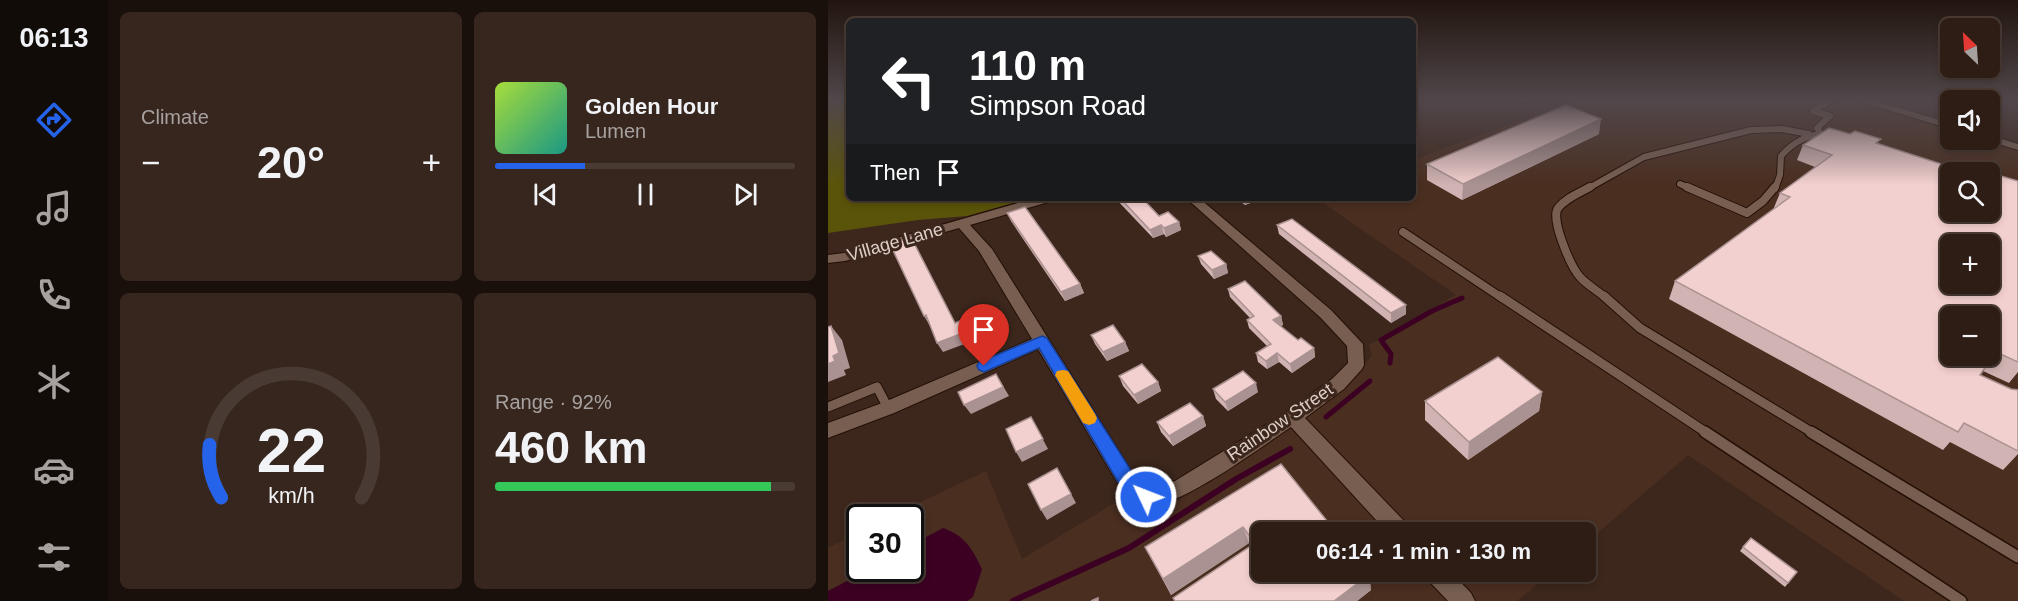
<!DOCTYPE html>
<html lang="en">
<head>
<meta charset="utf-8">
<style>
  :root { --surface:#2e1d15; --page:#36261e; --text:#f1f3f6; --muted:#a7a2a0; --line:#493b34; --accent:#2563eb }
  body { margin:0; font-family:Arial,sans-serif; background:var(--page); color:var(--text); height:100vh; display:flex; flex-direction:column; font-size:22px; white-space:nowrap }
  * { box-sizing:border-box; margin:0 }
  p { font-size:20px; color:var(--muted) }
  .icon { flex:none; width:33px; height:33px; fill:none; stroke:currentColor; stroke-width:2; stroke-linecap:round; stroke-linejoin:round }
  .map { position:relative; flex:1; overflow:hidden }
  .panel { display:flex; flex-direction:column; gap:12px; padding:12px; background:#19100c; width:720px }
  .panel>* { flex:none }
  .top-card { position:absolute; left:18px; top:18px; width:570px; height:183px; border-radius:9px; box-shadow:0 3px 9px #0003,0 0 0 2px var(--line); background:#202124; color:#fff; overflow:hidden }
  .needle { width:39px; rotate:335deg }
  .controls { position:absolute; left:1112px; top:18px; display:grid; gap:12px }
  .controls a { display:grid; place-items:center; width:60px; height:60px; border-radius:9px; background:var(--surface); box-shadow:0 3px 9px #0003,0 0 0 2px var(--line); font-size:30px }
  .speed { position:absolute; left:18px; top:504px; display:flex; gap:12px; font-size:30px; font-weight:700; text-align:center }
  .speed>* { display:grid; place-content:center; width:78px; height:78px; border-radius:50%; background:var(--surface); box-shadow:0 3px 9px #0003,0 0 0 2px var(--line); line-height:1 }
  .speed .limit { border:3px solid #111; border-radius:9px; background:#fff; color:#111 }
  .pin { position:absolute; display:grid; place-items:center; width:51px; height:51px; color:#fff; margin:-62px -26px; border-radius:50% 50% 50% 0; rotate:-45deg; box-shadow:0 0 6px #0007 }
  .pin .icon { rotate:45deg }
  .me { position:absolute; width:66px; margin:-33px; rotate:313deg; stroke-linejoin:round; filter:drop-shadow(0 0 4px #0008) }
  .turn { display:flex; align-items:center; gap:21px; height:126px; padding:0 24px; font-size:27px }
  .turn .icon { width:78px; height:78px; stroke-width:2.5 }
  .turn b { display:block; font-size:42px; line-height:51px }
  .then { display:flex; align-items:center; height:57px; padding:0 24px; background:#0003; gap:12px; font-size:22px }
  .big { font-size:45px; font-weight:700; line-height:1.1 }
  .panel .card { flex:1; display:flex; flex-direction:column; justify-content:center; gap:9px; min-width:0; padding:0 21px; border-radius:9px; background:var(--page) }
  .panel .dial { align-items:center; gap:0 }
  .dial svg { height:156px; overflow:visible; fill:none; stroke:var(--line); stroke-width:7; stroke-linecap:round; text-anchor:middle }
  .dial text { fill:var(--text); stroke:none }
  .song { display:flex; align-items:center; gap:18px }
  .cover { width:72px; height:72px; border-radius:9px; background:linear-gradient(135deg,hsl(80 70% 55%),hsl(170 70% 35%)) }
  .played { height:6px; border-radius:3px; background:linear-gradient(90deg,var(--accent) 30%,var(--line) 30%) }
  .keys { display:flex; justify-content:space-around; direction:ltr }
  .heat { display:flex; justify-content:space-between; align-items:center; font-size:33px; direction:ltr }
  .charge { height:9px; border-radius:4px; background:linear-gradient(90deg,#34c759 92%,var(--line) 0) }
  .panel .tiles { flex:1; display:grid; gap:12px; grid-template-columns:repeat(2,1fr) }
  .trip { position:absolute; left:423px; top:522px; width:345px; height:60px; border-radius:9px; background:var(--surface); box-shadow:0 3px 9px #0003,0 0 0 2px var(--line); font-weight:700; line-height:60px; text-align:center }
  main { display:flex; flex:1; min-height:0 }
  .dock { display:flex; flex-direction:column; width:108px; justify-content:space-around; align-items:center; background:#120c08; color:var(--muted) }
  .dock .icon { width:42px; height:42px }
  .dock .selected { color:var(--accent) }
  .dock b { font-size:27px; color:var(--text) }
  .map>svg:first-child { display:block }
  .built { fill:#4a2e20; fill-rule:evenodd }
  .green { fill:#5a540a }
  .water { fill:#3c0022 }
  .lines { fill:none; stroke-linecap:round; stroke-linejoin:round }
  .stream-far1 { stroke:#3c0022; stroke-width:5 }
  .stream { stroke:#3c0022; stroke-width:6 }
  .lane-far3-casing { stroke:#230f05; stroke-width:8 }
  .lane-far2-casing { stroke:#230f05; stroke-width:10 }
  .lane-far1-casing { stroke:#230f05; stroke-width:11 }
  .lane-casing { stroke:#230f05; stroke-width:14 }
  .street-casing { stroke:#230f05; stroke-width:2 }
  .lane-far3 { stroke:#775e51; stroke-width:6 }
  .lane-far2 { stroke:#775e51; stroke-width:8 }
  .lane-far1 { stroke:#775e51; stroke-width:9 }
  .lane { stroke:#775e51; stroke-width:11 }
  .street { fill:#775e51; fill-rule:evenodd }
  .wall { fill:#d0b3b2 }
  .shaded-wall { fill:#a99291 }
  .building { fill:#f2d0cf; stroke:#a99291; stroke-width:1.5; fill-rule:evenodd }
  .route { fill:#2563eb; stroke:#184099; stroke-width:1.5 }
  .slow { fill:#f59e0b }
  .labels { text-anchor:middle; stroke-width:6; stroke-linejoin:round; paint-order:stroke }
  .street-label { font-size:18px; fill:#ddcec7; stroke:#3d271c }
</style>
</head>
<body>
<main>
<nav class="dock">
<b>06:13</b>
<svg class="icon selected" aria-label="directions" viewBox="0 0 24 24"><path d="M12 3l9 9-9 9-9-9zM9 14v-3h6M13 9l2 2-2 2"/></svg>
<svg class="icon" aria-label="music" viewBox="0 0 24 24"><path d="M9 18V5l10-2v13"/><circle cx="6" cy="18" r="3"/><circle cx="16" cy="16" r="3"/></svg>
<svg class="icon" aria-label="phone" viewBox="0 0 24 24"><path d="M5 4h4l2 5-3 2q2 4 5 5l2-3 5 2v4C11 20 4 13 5 4z"/></svg>
<svg class="icon" aria-label="climate" viewBox="0 0 24 24"><path d="M12 3v18M4 7l16 10M4 17L20 7"/></svg>
<svg class="icon" aria-label="car" viewBox="0 0 24 24"><path d="M5 17H2v-5l4-1 3-4h7l3 4 3 1v5h-3M9 17h6M6 11h13"/><circle cx="7" cy="17" r="2"/><circle cx="17" cy="17" r="2"/></svg>
<svg class="icon" aria-label="filters" viewBox="0 0 24 24"><path d="M4 7h16M4 17h16"/><circle cx="9" cy="7" r="2"/><circle cx="15" cy="17" r="2"/></svg>
</nav>
<section class="panel">
<div class="tiles">
<div class="card"><p>Climate</p>
<div class="heat"><a>−</a><b class="big">20°</b><a>+</a></div>
</div>
<div class="card">
<div class="song"><i class="cover"></i><div><b>Golden Hour</b><p>Lumen</p></div></div>
<div class="played"></div>
<div class="keys"><svg class="icon" aria-label="previous" viewBox="0 0 24 24"><path d="M18 5L8 12l10 7zM5 5v14"/></svg><svg class="icon" aria-label="pause" viewBox="0 0 24 24"><path d="M8 5v14M16 5v14"/></svg><svg class="icon" aria-label="next" viewBox="0 0 24 24"><path d="M6 5l10 7-10 7zM19 5v14"/></svg></div>
</div>
<div class="card dial"><svg viewBox="0 0 100 80">
<path d="M14 69A42 42 0 1 1 86 69"/>
<path d="M14 69A42 42 0 0 1 8 42" stroke="#2563eb"/>
<text x="50" y="56" font-size="32" font-weight="700">22</text>
<text x="50" y="72" font-size="11">km/h</text>
</svg></div>
<div class="card"><p>Range · 92%</p><b class="big">460 km</b><div class="charge"></div></div>
</div>
</section>
<div class="map">
<svg width="1190" height="601" viewBox="0 0 1190 601">
  <rect width="100%" height="100%" fill="#3d271c"/>
  <!-- built -->
  <path class="built" d="M747,100H1028L1122,128V140H1160L1190,148V601H1076L860,455L758,543V532H434V572H724L689,601H0V548L31,532L32,568H82V518L61,517L158,471L194,559L293,499L311,527L440,442L529,376L544,355L541,345L628,295L488,198H585V160ZM1122,172H1161V212H1122ZM1122,244H1161V284H1122ZM1122,316H1161V356H1122Z"/>
  <!-- green -->
  <polygon class="green" points="0,100 21,100 21,198 203,198 139,216 90,220 0,233"/>
  <!-- water -->
  <path class="water" d="M115,528C137,536 144,548 154,569L145,597L139,601H0V591L42,569L82,568L83,545Z"/>
  <g class="lines">
    <!-- stream-far1 -->
    <g class="stream-far1">
      <polyline points="562,363 563,354 553,340 604,311 634,298"/>
      <polyline points="498,417 542,381"/>
    </g>
    <!-- stream -->
    <polyline class="stream" points="185,601 301,548 408,479 462,449"/>
    <!-- lane-far3 casing -->
    <g class="lane-far3-casing">
      <g id="lane-far3">
        <polyline points="992,132 989,128 1002,116 985,111 1003,100"/>
        <polyline points="852,184 863,189"/>
        <polyline points="759,189 816,157 923,130 954,129 981,134"/>
        <path d="M947,189L952,175L953,156C967,140 983,132 1005,134"/>
      </g>
    </g>
    <!-- lane-far2 casing -->
    <g class="lane-far2-casing">
      <g id="lane-far2">
        <path d="M762,187C751,193 738,198 730,208C722,219 743,267 752,277C759,285 770,291 778,298"/>
        <polyline points="859,187 919,213 935,201 947,187"/>
        <polyline points="575,232 674,298"/>
      </g>
    </g>
    <!-- lane-far1 casing -->
    <g class="lane-far1-casing">
      <g id="lane-far1">
        <polyline points="672,296 879,433"/>
        <polyline points="776,296 812,328 985,433"/>
        <polyline points="0,407 49,387 60,408"/>
      </g>
    </g>
    <!-- lane casing -->
    <g class="lane-casing">
      <g id="lane">
        <polyline points="877,432 1133,601"/>
        <polyline points="983,432 1190,557"/>
      </g>
    </g>
    <!-- street casing -->
    <g class="street-casing">
      <g id="street">
        <polygon points="1028,100 1045,100 1122,123 1122,129"/>
        <polygon points="1161,135 1190,144 1190,150 1157,140 1161,140"/>
        <path d="M207,198H226L224,201L142,225L164,249L309,480L320,488L347,481L459,412L504,379L520,363L519,346L493,318L358,198H371L503,310L535,344L536,365L534,369L516,389L477,418L580,525L582,532H559L463,427C431,448 355,506 319,506C310,506 301,497 295,492L210,349L66,413L0,438V423L54,403L204,339L151,251L131,228L17,261L0,263V255L16,253Z"/>
        <polygon points="597,572 623,572 643,593 647,601 620,601 600,580"/>
      </g>
    </g>
    <!-- lane-far3 -->
    <use href="#lane-far3" class="lane-far3"/>
    <!-- lane-far2 -->
    <use href="#lane-far2" class="lane-far2"/>
    <!-- lane-far1 -->
    <use href="#lane-far1" class="lane-far1"/>
    <!-- lane -->
    <use href="#lane" class="lane"/>
    <!-- street -->
    <use href="#street" class="street"/>
  </g>
  <!-- wall -->
  <g class="wall">
    <polygon points="771,134 634,200 599,180 599,164"/>
    <polygon points="1051,144 1122,212 1173,176 1190,181 1190,372 1181,383 1155,371 1152,375 1183,389 1190,390 1190,454 1175,470 1122,442 1115,450 841,299 847,281 945,210 952,193 987,167 969,160 975,145"/>
    <polygon points="287,198 314,198 331,216 351,222 353,230 338,237 336,234 325,238"/>
    <polygon points="408,198 430,198 430,200 417,205"/>
    <polygon points="179,213 252,284 256,293 237,301 183,221"/>
    <polygon points="449,225 578,305 578,314 563,323 451,234"/>
    <polygon points="370,256 398,264 400,273 386,279 373,264"/>
    <polygon points="400,289 453,316 455,325 452,326 470,340 486,348 487,357 464,373 451,362 439,369 430,362 428,353 439,346 421,328 419,320 422,318 402,297"/>
    <polygon points="263,335 297,342 301,351 279,361 267,344"/>
    <polygon points="291,376 330,382 333,391 310,404 295,386"/>
    <polygon points="385,389 430,392 400,411 388,399"/>
    <polygon points="714,392 711,411 640,460 597,420 597,401"/>
    <polygon points="375,416 378,426 345,446 333,432 329,422"/>
    <polygon points="453,464 543,590 529,601 347,601 423,546 421,543 343,595 317,547"/>
    <polygon points="915,547 969,572 957,587 912,551"/>
  </g>
  <!-- shaded-wall -->
  <g class="shaded-wall">
    <polygon points="773,119 771,134 634,200 635,184"/>
    <polygon points="415,198 430,198 430,200 417,205"/>
    <polygon points="351,222 353,230 338,237 336,228"/>
    <polygon points="333,225 336,234 325,238 322,230"/>
    <polygon points="398,264 400,273 386,279 384,270"/>
    <polygon points="252,284 256,293 237,301 233,292"/>
    <polygon points="578,305 578,314 563,323 563,313"/>
    <polygon points="98,315 104,325 102,326 96,316"/>
    <polygon points="453,316 455,325 447,329 445,320"/>
    <polygon points="139,318 150,339 115,352 109,343"/>
    <polygon points="3,326 14,340 22,368 16,370 18,375 0,382 0,364 5,356"/>
    <polygon points="297,342 301,351 279,361 275,352"/>
    <polygon points="486,348 487,357 464,373 462,364"/>
    <polygon points="449,353 451,362 439,369 438,361"/>
    <polygon points="168,374 181,396 143,414 136,405"/>
    <polygon points="330,382 333,391 310,404 306,395"/>
    <polygon points="428,383 430,392 400,411 397,402"/>
    <polygon points="714,392 711,411 640,460 641,442"/>
    <polygon points="375,416 378,426 345,446 341,436"/>
    <polygon points="203,417 220,449 194,462 188,452"/>
    <polygon points="229,468 248,503 219,520 213,510"/>
    <polygon points="415,527 421,543 343,595 335,579"/>
    <polygon points="542,574 543,590 529,601 506,601"/>
  </g>
  <!-- building -->
  <g class="building">
    <polygon points="738,105 773,119 635,184 599,164"/>
    <path d="M1001,128L1022,134L1027,131L1053,139L1048,143L1138,172H1122V212H1161V172H1154L1159,168L1173,176L1190,181V362L1168,352L1152,375L1183,389L1190,390V451L1136,423L1130,432L847,281L962,197L952,193L1004,155L975,145ZM1122,244H1161V284H1122ZM1122,316H1161V356H1122Z"/>
    <polygon points="292,198 314,198 331,216 340,212 351,222 336,228 333,225 322,230"/>
    <polygon points="197,207 252,284 233,292 179,213"/>
    <polygon points="464,219 578,305 563,313 449,225"/>
    <polygon points="83,237 127,323 139,318 145,329 109,343 98,315 96,316 62,244"/>
    <polygon points="383,251 398,264 384,270 370,256"/>
    <polygon points="417,281 453,316 445,320 470,340 473,338 486,348 462,364 449,353 438,361 428,353 443,344 419,320 426,316 400,289"/>
    <polygon points="285,325 297,342 275,352 263,335"/>
    <polygon points="3,326 11,353 5,356 7,361 0,364 0,327"/>
    <polygon points="670,357 714,392 641,442 597,401"/>
    <polygon points="314,364 330,382 306,395 291,376"/>
    <polygon points="415,371 428,383 397,402 385,389"/>
    <polygon points="168,374 175,387 136,405 130,392"/>
    <polygon points="362,403 375,416 341,436 329,422"/>
    <polygon points="203,417 215,439 188,452 178,429"/>
    <polygon points="453,464 508,532 434,532 434,572 540,572 542,574 506,601 347,601 345,598 427,543 415,527 335,579 317,547"/>
    <polygon points="229,468 243,494 213,510 200,484"/>
    <polygon points="923,538 969,572 960,583 915,547"/>
    <polygon points="270,598 270,601 263,601"/>
  </g>
  <!-- sky -->
  <linearGradient id="sky" x2="0" y2="1"><stop stop-color="#22150f"/><stop offset="0.54" stop-color="#51474b"/><stop offset="1" stop-color="#51474b" stop-opacity="0"/></linearGradient>
  <rect width="1190" height="185" fill="url(#sky)"/>
  <!-- route -->
  <path class="route" d="M214,336L219,338L309,480L325,492L327,497L325,503C313,507 305,498 296,492L211,348L156,372L151,370L149,366L151,362Z"/>
  <!-- slow -->
  <polygon class="slow" points="235,370 240,371 267,414 269,418 267,423 261,425 255,423 227,375 229,371"/>
  <g class="labels">
    <!-- street labels -->
    <g class="street-label">
      <text transform="translate(67 242) rotate(-16)" y="6">Village Lane</text>
      <text transform="translate(452 422) rotate(-34)" y="6">Rainbow Street</text>
    </g>
  </g>
</svg>
<div class="controls">
<a><svg class="needle" viewBox="-14 -14 28 28"><path d="M0-13l5 13h-10z" fill="#e53935"/><path d="M0 13l5-13h-10z" fill="#a7a2a0"/></svg></a>
<a><svg class="icon" aria-label="sound" viewBox="0 0 24 24"><path d="M4 9h4l5-4v14l-5-4H4zM17 9q2 3 0 6"/></svg></a>
<a><svg class="icon" aria-label="search" viewBox="0 0 24 24"><circle cx="10" cy="10" r="6"/><path d="M15 15l6 6"/></svg></a>
<a>+</a>
<a>−</a>
</div>
<div class="speed"><div class="limit">30</div></div>
<div class="pin" style="left:156px;top:366px;background:#d93025"><svg class="icon" aria-label="arrive" viewBox="0 0 24 24"><path d="M6 21V4h12l-3 4 3 4H6"/></svg></div>
<svg class="me" style="left:318px;top:497px" viewBox="-20 -20 40 40"><circle r="17" fill="#2563eb" stroke="#fff" stroke-width="3"/><path d="M0-11L8 9 0 5-8 9z" fill="#fff"/></svg>
<div class="trip">06:14 · 1 min · 130 m</div>
<div class="top-card">
<div class="turn"><svg class="icon" aria-label="left" viewBox="0 0 24 24"><path d="M17 20v-9H6M10 6l-5 5 5 5"/></svg><div><b>110 m</b>Simpson Road</div></div>
<div class="then">Then<svg class="icon" aria-label="arrive" viewBox="0 0 24 24"><path d="M6 21V4h12l-3 4 3 4H6"/></svg></div>
</div>
</div>
</main>
</body>
</html>
